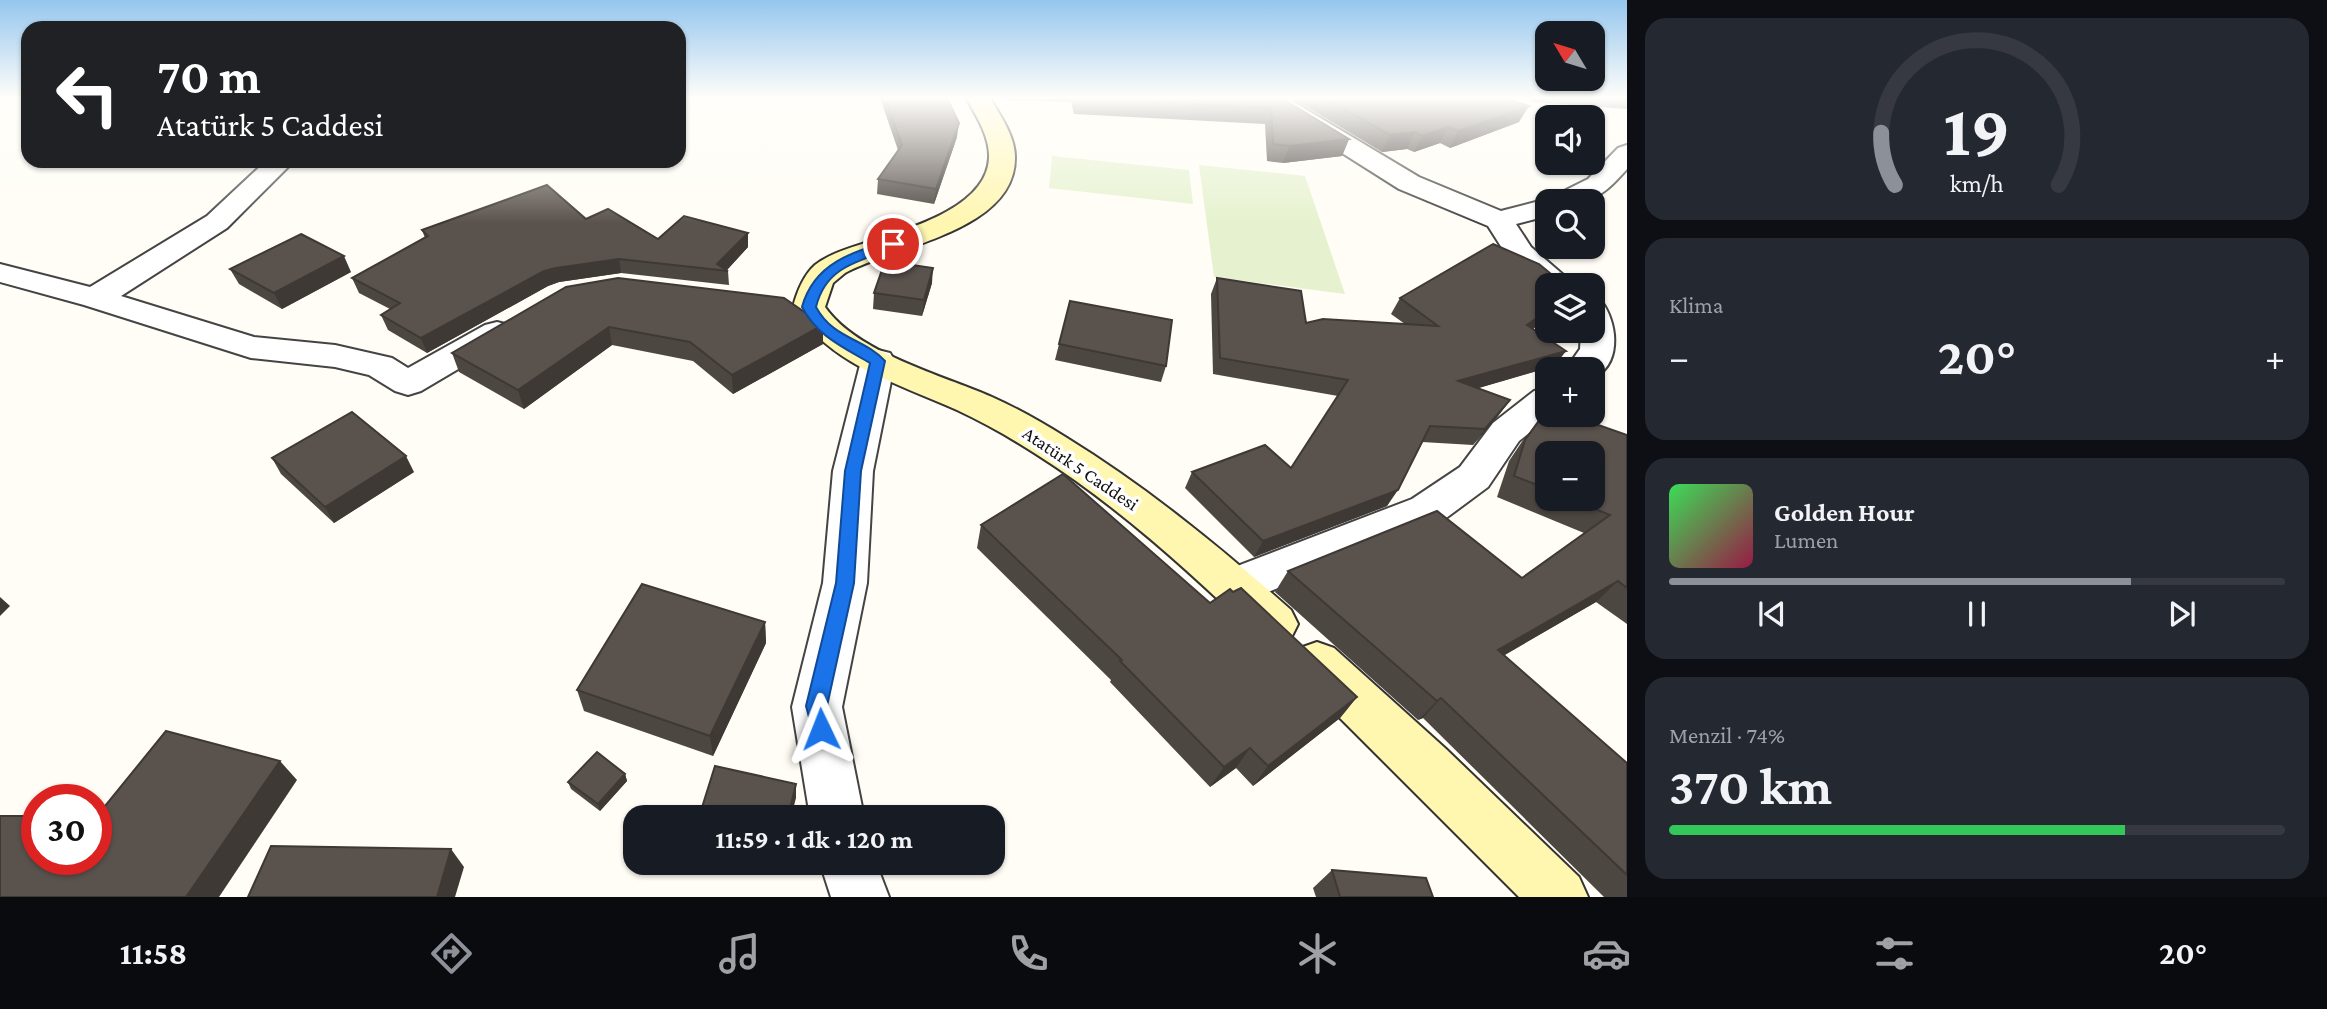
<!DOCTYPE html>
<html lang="tr">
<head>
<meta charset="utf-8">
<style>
  :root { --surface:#171b24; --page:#242831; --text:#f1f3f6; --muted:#9ea1a6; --line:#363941; --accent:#8c9099 }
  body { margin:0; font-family:"Crimson Pro",serif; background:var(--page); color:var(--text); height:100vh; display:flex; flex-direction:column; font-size:26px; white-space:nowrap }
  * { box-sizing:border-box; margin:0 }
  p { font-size:23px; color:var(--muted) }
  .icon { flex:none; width:38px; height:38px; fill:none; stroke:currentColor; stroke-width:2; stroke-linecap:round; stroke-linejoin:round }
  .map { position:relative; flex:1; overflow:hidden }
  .sheet { display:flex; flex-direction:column; gap:18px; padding:18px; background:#0d0f14; width:700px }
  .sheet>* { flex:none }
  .hud { position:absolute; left:21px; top:21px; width:665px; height:147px; border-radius:21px; box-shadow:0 2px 5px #0004; background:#202124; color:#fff; overflow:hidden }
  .needle { width:46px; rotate:308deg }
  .tools { position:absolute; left:1535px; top:21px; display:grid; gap:14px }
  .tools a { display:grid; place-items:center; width:70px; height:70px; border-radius:14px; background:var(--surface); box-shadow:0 2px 5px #0004; font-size:35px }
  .speed { position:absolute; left:21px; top:784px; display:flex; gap:14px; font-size:35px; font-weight:700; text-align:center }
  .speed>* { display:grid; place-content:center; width:91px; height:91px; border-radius:50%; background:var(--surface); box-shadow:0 2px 5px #0004; line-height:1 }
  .speed .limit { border:10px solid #d22; background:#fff; color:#111 }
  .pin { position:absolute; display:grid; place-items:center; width:60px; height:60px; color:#fff; margin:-30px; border:4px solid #fff; border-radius:50%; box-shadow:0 2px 7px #0007 }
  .me { position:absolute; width:77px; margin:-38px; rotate:358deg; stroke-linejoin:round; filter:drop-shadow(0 0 5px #0008) }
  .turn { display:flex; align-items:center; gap:24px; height:147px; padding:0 21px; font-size:32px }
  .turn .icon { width:91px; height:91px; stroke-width:2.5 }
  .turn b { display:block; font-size:49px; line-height:60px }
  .big { font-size:52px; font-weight:700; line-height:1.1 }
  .sheet .widget { flex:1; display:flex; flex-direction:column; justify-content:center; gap:10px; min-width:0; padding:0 24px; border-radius:21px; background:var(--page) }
  .sheet .dial { align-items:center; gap:0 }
  .dial svg { height:182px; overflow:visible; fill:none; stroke:var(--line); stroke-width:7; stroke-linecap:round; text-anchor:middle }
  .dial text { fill:var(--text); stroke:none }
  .song { display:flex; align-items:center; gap:21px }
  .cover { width:84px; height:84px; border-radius:10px; background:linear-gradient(135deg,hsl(130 70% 55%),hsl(340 70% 35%)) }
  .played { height:7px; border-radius:4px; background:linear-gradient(90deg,var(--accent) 75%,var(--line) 75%) }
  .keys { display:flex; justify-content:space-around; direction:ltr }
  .heat { display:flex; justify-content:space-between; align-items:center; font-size:38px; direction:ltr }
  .charge { height:10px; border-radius:5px; background:linear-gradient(90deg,#34c759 74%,var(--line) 0) }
  .trip { position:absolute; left:623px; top:805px; width:382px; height:70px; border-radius:21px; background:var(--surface); box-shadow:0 2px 5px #0004; font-weight:700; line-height:70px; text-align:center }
  .dock { display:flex; height:112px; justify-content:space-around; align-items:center; background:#090b0e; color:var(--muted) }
  .dock .icon { width:49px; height:49px }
  .dock .on { color:var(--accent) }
  .dock b { font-size:32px; color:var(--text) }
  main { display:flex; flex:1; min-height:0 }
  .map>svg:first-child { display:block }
  .pitch { fill:#e6f2cf }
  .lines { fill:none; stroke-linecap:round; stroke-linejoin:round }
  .minor-casing { stroke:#444; stroke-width:4 }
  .secondary-casing { stroke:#333; stroke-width:4 }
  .minor { fill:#fff; fill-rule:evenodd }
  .secondary { fill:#fff6b0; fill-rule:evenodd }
  .wall { fill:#4d4742; fill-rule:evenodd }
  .shaded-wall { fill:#3f3936 }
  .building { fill:#5a524d; stroke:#3f3936; stroke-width:2 }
  .route { fill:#1a73e8; stroke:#114b97; stroke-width:2 }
  .labels { text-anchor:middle; stroke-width:7; stroke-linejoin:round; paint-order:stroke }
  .street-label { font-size:19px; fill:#111; stroke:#fff }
</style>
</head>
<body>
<main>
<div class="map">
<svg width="1627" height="897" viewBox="0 0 1627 897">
  <rect width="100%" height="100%" fill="#fffdf5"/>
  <!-- pitch -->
  <g class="pitch">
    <polygon points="1052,156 1189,170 1193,204 1049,188"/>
    <polygon points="1199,165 1305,176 1345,294 1214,277"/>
  </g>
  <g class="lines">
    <!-- minor casing -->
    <g class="minor-casing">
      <g id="minor">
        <path d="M1259,98H1287L1419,177L1501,211L1547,199L1553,200L1556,195L1588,179L1618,148L1627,145V169C1597,203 1591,201 1547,201V216L1516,224L1531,247L1575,285H1547V291L1509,259L1488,226L1399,189L1263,103Z"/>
        <polygon points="266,161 294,161 227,228 121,296 254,337 335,345 392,358 408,368 485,325 497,322 509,325 514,332 509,339 421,391 408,395 395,391 369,375 335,367 251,358 84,305 0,282 0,264 90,287 207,216"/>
        <path d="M1592,302L1604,305C1618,327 1621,366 1592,378V369H1566L1580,349L1581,331H1592Z"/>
        <polygon points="878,350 890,353 895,361 873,471 867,583 842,707 864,817 810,817 792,707 823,583 833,471 861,361 866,353"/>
        <polygon points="1547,388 1547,415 1552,415 1519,441 1488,487 1442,521 1251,599 1235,604 1219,599 1213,586 1219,573 1412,499 1460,467 1493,423 1534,391"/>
        <polygon points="820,863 876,863 889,897 831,897"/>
      </g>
    </g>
    <!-- secondary casing -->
    <g class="secondary-casing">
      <g id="secondary">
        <path d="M966,98H990C1000,115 1015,136 1015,157C1016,231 894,246 845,273L833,283L825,307C857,353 942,375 992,397C1019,409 1043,423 1067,438C1148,488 1221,548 1291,610L1298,624L1291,638L1275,643L1259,638C1189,571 1118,506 1036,454C1011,438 985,423 957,410C897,383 830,365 793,307C797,292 803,276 815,265C832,252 854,247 874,240C912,228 987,206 989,158C990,137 976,115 966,98Z"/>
        <polygon points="1317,642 1334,648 1446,749 1579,877 1588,897 1519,897 1300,678 1293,663 1300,648"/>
      </g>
    </g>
    <!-- minor -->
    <use href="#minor" class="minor"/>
    <!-- secondary -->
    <use href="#secondary" class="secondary"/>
  </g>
  <!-- wall -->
  <g class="wall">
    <polygon points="880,98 947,98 957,137 934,204 877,194 878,179 898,150"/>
    <polygon points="1002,98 1281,98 1349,139 1342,156 1283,163 1267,161 1265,124 1074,114 1071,102 1002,100"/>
    <polygon points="1292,98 1502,98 1519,122 1450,148 1440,143 1414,152 1407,149 1382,152"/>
    <polygon points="1530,98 1627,98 1627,109 1534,102"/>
    <polygon points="586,219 658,239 748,247 727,270 728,271 729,285 621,273 559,282 548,286 427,353 388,330 381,315 390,309 359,293 352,278 425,238 422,230"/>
    <polygon points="230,269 351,272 282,309 239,284"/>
    <polygon points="1560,274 1586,285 1533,329 1566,351 1554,366 1478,388 1510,400 1498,416 1473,445 1422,442 1387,506 1254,557 1185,488 1192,472 1291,468 1338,396 1213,374 1211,294 1217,278 1306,323 1405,324 1391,314 1400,298 1557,278"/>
    <polygon points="932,283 922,316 873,309 874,293"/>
    <polygon points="566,287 823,344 733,394 693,361 612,345 524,409 459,372 452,353"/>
    <polygon points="1059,344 1166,366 1161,382 1055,360"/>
    <path d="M1538,422L1627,435V624L1596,602L1504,655L1627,763V897H1604L1423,718L1418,720L1275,592L1288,571L1522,578L1584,533L1497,497L1509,461L1521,443ZM1547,453L1592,499H1547Z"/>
    <polygon points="272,458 414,472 334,523 281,474"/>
    <polygon points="981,525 1210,603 1357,697 1340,718 1253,786 1236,768 1210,787 1110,682 1111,680 977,548"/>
    <polygon points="765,622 766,643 713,756 584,711 577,690"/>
    <polygon points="625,774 627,781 600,811 571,789 568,782"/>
    <polygon points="1332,870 1433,897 1316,897 1313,888"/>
  </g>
  <!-- shaded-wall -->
  <g class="shaded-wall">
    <polygon points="1529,106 1519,122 1450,148 1458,131"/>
    <polygon points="959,123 957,137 934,204 936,189"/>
    <polygon points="1448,127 1440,143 1414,152 1422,136"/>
    <polygon points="1415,132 1407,149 1382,152 1390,135"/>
    <polygon points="1349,139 1342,156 1283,163 1289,146"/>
    <polygon points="748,233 748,247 726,271 717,264"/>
    <polygon points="344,256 351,272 282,309 274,293"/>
    <polygon points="619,259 621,273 559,282 548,286 427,353 421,338 544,271 556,268"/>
    <polygon points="933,268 932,283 922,316 924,300"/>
    <polygon points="1547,311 1547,319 1516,340 1527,325"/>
    <polygon points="823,325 823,344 733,394 732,375"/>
    <polygon points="609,327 612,345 524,409 518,390"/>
    <polygon points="1566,351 1554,366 1448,397 1458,381"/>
    <polygon points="1510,400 1498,416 1473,445 1485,429"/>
    <polygon points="406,456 414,472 334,523 325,507"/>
    <polygon points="1398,490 1387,506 1254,557 1263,541"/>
    <polygon points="1618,581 1596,602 1479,670 1498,650"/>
    <polygon points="0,597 10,606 0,616"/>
    <polygon points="765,622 766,643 713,756 710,736"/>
    <polygon points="1357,697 1340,718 1253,786 1268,766"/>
    <polygon points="1441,698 1423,718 1418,720 1437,701"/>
    <polygon points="1250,748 1236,768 1210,787 1224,767"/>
    <polygon points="280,761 297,780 219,897 186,897"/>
    <polygon points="625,774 627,781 600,811 598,804"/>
    <polygon points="796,784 796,798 791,817 788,817"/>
    <polygon points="451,849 464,867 455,897 437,897"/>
  </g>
  <!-- building -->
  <g class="building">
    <polygon points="885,98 947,98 959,123 936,189 878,179 902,145"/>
    <polygon points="1078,98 1281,98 1349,139 1289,146 1273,144 1271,108"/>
    <polygon points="1325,98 1502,98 1529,106 1458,131 1448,127 1422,136 1415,132 1390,135"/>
    <polygon points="547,185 586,219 608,209 658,239 684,216 748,233 717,264 728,271 619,259 556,268 544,271 421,338 381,315 400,303 352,278 428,236 422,230"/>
    <polygon points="301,234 344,256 274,293 230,269"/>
    <polygon points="1493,244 1539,264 1556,278 1560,278 1560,274 1586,285 1547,285 1547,311 1527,325 1566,351 1458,381 1510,400 1485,429 1430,426 1398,490 1263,541 1192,472 1265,445 1291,468 1348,380 1220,358 1217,278 1301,291 1306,323 1323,319 1438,326 1400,298"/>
    <polygon points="885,261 933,268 924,300 874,293"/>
    <polygon points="618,278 784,298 823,325 732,375 690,342 609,327 518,390 452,353 566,287"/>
    <polygon points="1070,301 1172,320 1166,366 1059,344"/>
    <polygon points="352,412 406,456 325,507 272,458"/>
    <polygon points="1547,414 1570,415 1627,435 1627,588 1618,581 1498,650 1627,763 1627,875 1441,698 1437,701 1288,571 1437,511 1522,578 1610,515 1570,499 1592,499 1592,453 1547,453 1547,489 1514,476 1525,440 1538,422"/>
    <polygon points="1063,474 1210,603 1230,589 1233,592 1241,588 1357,697 1268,766 1250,748 1224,767 1120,661 1122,660 981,525"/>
    <polygon points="642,584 765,622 710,736 577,690"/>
    <polygon points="166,731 280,761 186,897 0,897 0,816 37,816 37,859 96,859 96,817"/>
    <polygon points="597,752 625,774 598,804 568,782"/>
    <polygon points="715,766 796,784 788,817 699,817"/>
    <polygon points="271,846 451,849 437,897 248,897"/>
    <polygon points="1332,870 1426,878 1433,897 1340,897"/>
  </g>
  <!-- sky -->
  <linearGradient id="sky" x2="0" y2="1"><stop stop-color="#95c6ee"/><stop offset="0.44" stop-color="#fffefa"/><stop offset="1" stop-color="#fffefa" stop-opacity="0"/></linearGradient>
  <rect width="1627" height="223" fill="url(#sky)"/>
  <!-- route -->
  <path class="route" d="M893,240L899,244L897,247C861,261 826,265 816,307C833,339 864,338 885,361L861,471L854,583L827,706L831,729L828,736L821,738L814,736L806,706L836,583L845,471L870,363C843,347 817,336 802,307C814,263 852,252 893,240Z"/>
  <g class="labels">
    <!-- street labels -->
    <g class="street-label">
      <text transform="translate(1081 468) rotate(34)" y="7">Atatürk 5 Caddesi</text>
    </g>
  </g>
</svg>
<div class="tools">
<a><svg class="needle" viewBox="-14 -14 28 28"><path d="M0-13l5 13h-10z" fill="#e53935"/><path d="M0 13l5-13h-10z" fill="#9ea1a6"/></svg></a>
<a><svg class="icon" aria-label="sound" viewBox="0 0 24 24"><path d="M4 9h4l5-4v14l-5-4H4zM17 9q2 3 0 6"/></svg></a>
<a><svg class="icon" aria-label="search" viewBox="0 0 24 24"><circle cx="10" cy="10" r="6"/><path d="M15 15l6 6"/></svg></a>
<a><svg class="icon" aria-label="layers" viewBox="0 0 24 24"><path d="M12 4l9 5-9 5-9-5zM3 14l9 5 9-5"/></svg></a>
<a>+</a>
<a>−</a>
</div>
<div class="speed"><div class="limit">30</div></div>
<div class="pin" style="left:893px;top:244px;background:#d93025"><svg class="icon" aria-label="arrive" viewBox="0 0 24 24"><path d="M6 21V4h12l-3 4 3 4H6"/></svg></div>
<svg class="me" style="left:821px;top:729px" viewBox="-20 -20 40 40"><path d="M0-17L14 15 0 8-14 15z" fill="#1a73e8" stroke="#fff" stroke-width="4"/></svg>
<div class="trip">11:59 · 1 dk · 120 m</div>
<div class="hud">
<div class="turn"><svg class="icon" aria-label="left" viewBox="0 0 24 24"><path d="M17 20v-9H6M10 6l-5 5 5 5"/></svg><div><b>70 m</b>Atatürk 5 Caddesi</div></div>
</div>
</div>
<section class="sheet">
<div class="widget dial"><svg viewBox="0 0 100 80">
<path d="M14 69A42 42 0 1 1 86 69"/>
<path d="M14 69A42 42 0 0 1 8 46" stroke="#8c9099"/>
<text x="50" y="56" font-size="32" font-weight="700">19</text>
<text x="50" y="72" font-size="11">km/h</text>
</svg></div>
<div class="widget"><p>Klima</p>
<div class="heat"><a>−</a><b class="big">20°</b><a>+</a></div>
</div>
<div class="widget">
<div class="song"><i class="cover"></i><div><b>Golden Hour</b><p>Lumen</p></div></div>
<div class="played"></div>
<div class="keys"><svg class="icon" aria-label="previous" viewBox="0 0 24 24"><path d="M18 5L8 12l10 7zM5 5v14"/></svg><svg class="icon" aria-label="pause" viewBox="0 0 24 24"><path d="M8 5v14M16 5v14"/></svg><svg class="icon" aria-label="next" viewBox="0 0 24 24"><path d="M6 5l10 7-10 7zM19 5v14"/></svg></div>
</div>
<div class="widget"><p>Menzil · 74%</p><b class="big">370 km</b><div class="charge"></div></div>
</section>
</main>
<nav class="dock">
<b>11:58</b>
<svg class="icon on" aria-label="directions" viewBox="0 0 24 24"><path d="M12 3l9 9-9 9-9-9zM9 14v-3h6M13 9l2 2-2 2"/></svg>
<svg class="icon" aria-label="music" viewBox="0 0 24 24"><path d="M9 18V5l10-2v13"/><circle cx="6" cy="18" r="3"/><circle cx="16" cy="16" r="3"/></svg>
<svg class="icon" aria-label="phone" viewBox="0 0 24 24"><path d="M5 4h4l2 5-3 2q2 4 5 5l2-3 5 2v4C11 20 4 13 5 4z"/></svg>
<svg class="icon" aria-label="climate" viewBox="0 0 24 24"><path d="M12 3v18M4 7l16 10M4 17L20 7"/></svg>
<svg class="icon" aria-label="car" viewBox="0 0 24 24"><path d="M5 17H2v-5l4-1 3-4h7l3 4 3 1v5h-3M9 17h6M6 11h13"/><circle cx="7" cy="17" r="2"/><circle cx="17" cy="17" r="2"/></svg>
<svg class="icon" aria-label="filters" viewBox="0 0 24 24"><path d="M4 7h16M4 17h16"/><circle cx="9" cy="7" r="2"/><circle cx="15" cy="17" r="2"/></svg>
<b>20°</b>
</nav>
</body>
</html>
